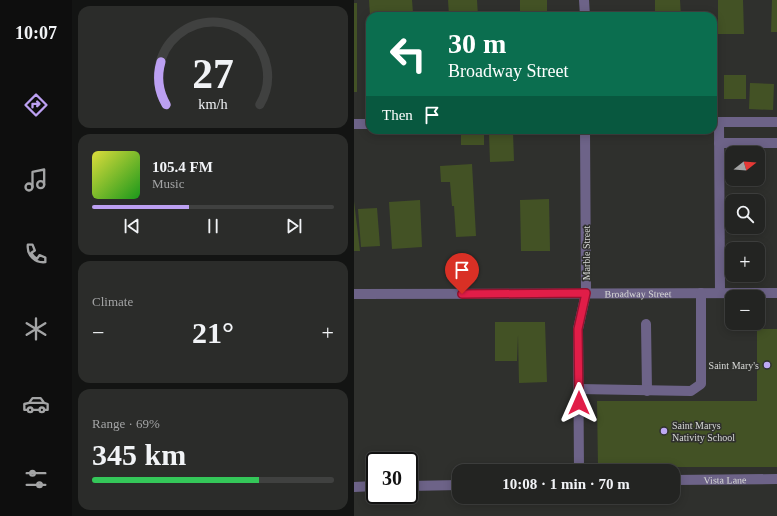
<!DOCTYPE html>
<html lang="en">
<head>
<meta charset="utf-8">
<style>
  :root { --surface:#232422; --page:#2b2c2a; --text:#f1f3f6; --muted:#a3a4a5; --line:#404140; --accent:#bca0f2 }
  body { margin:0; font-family:"Times New Roman",serif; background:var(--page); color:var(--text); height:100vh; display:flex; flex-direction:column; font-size:15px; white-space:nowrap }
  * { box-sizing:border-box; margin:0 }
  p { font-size:13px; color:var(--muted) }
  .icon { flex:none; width:22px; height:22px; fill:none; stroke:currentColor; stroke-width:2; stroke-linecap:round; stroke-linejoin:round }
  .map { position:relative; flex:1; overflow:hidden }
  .drawer { display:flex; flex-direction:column; gap:6px; padding:6px; background:#131413; width:282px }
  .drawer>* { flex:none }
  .guide { position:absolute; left:12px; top:12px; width:351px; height:122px; border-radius:12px; box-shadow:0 2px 10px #0003,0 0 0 1px var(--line); background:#0b6e4f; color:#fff; overflow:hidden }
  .needle { width:26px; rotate:73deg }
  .fabs { position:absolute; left:371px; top:146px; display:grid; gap:8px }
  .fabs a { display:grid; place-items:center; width:40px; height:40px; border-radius:8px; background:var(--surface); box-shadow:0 2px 10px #0003,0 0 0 1px var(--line); font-size:20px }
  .speed { position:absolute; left:12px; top:452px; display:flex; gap:8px; font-size:20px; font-weight:700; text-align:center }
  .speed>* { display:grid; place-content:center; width:52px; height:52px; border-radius:50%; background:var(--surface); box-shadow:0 2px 10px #0003,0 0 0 1px var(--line); line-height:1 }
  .speed .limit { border:2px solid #111; border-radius:6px; background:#fff; color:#111 }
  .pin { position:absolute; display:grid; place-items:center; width:34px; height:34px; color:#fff; margin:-41px -17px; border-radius:50% 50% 50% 0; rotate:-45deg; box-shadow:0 0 4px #0007 }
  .pin .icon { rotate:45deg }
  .me { position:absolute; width:44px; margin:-22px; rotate:0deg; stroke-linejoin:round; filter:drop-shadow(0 0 3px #0008) }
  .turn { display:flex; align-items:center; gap:14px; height:84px; padding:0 16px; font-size:18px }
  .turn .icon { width:52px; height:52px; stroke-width:2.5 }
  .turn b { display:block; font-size:28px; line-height:34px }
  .then { display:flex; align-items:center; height:38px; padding:0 16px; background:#0003; gap:8px; font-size:15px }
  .big { font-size:30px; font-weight:700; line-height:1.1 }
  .drawer .widget { flex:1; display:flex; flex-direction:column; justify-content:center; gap:6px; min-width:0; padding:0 14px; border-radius:12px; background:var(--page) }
  .drawer .dial { align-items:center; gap:0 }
  .dial svg { height:104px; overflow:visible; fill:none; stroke:var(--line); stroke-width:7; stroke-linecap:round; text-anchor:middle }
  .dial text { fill:var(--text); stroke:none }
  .song { display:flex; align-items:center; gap:12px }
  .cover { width:48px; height:48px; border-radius:6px; background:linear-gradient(135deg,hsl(60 70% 55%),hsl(120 70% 35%)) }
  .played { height:4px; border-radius:2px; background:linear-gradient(90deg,var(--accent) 40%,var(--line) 40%) }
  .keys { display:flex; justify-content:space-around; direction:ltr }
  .heat { display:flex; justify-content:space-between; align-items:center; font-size:22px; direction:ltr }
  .charge { height:6px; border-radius:3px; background:linear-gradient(90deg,#34c759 69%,var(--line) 0) }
  .trip { position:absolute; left:98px; top:464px; width:228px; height:40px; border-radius:12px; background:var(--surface); box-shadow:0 2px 10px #0003,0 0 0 1px var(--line); font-weight:700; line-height:40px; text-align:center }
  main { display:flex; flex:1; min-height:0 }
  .tabs { display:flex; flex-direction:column; width:72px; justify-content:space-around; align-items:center; background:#0e0e0e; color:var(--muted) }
  .tabs .icon { width:28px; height:28px }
  .tabs .on { color:var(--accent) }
  .tabs b { font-size:18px; color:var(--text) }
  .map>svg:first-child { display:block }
  .building { fill:#435225 }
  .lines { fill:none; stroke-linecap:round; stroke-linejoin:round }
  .minor { stroke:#6d6388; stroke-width:10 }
  .route-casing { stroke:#92132f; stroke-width:10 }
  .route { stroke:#e11d48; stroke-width:7 }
  .poi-dot { fill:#bea9f4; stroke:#2f302d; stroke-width:1.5 }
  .labels { text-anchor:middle; stroke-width:3; stroke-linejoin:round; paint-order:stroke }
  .street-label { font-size:10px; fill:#d6d7d5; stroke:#2f302d }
  .poi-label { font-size:10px; fill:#d6d7d5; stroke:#2f302d; text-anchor:end }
</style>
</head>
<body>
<main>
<nav class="tabs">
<b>10:07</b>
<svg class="icon on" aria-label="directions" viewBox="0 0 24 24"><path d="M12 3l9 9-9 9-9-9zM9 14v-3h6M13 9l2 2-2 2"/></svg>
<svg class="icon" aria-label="music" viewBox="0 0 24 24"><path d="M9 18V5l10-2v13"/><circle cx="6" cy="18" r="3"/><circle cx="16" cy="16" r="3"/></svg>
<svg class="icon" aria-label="phone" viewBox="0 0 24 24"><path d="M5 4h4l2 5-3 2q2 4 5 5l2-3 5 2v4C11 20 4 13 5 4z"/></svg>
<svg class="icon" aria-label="climate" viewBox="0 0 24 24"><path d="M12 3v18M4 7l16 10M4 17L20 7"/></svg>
<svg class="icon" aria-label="car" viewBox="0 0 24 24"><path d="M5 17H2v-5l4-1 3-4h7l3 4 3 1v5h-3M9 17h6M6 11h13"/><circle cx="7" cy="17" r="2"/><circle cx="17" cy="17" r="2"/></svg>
<svg class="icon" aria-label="filters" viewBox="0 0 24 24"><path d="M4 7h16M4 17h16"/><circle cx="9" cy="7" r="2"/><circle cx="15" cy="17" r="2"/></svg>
</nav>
<section class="drawer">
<div class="widget dial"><svg viewBox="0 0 100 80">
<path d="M14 69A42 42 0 1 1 86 69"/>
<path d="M14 69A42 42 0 0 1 10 36" stroke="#bca0f2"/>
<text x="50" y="56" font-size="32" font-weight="700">27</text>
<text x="50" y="72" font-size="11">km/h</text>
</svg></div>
<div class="widget">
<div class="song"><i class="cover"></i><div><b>105.4 FM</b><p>Music</p></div></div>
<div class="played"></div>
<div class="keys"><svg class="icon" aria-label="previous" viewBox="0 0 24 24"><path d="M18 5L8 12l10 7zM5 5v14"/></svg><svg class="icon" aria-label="pause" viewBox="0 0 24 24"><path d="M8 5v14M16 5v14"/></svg><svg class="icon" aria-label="next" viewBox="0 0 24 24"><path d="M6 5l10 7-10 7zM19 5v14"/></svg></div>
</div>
<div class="widget"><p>Climate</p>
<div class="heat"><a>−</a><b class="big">21°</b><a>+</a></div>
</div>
<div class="widget"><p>Range · 69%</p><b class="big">345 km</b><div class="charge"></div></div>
</section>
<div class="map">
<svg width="423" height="516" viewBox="0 0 423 516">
  <rect width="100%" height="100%" fill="#2f302d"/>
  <!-- building -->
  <g class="building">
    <polygon points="15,0 58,0 59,13 63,13 63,16 16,16"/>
    <polygon points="94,0 123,0 124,16 95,16"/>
    <rect x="166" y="0" width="27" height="16"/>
    <polygon points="301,0 326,0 327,16 293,16 292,11 301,11"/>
    <polygon points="364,0 389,0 390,34 364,34"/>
    <polygon points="418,0 423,0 423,32 417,32"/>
    <rect x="0" y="3" width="3" height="89"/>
    <rect x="370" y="75" width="22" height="24"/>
    <polygon points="396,83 420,84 419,110 395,109"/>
    <rect x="107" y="130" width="23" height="15"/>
    <polygon points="135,133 159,133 160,161 136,162"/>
    <polygon points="118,164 122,236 102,237 100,206 98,206 96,182 87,182 86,166"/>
    <polygon points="195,199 196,251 167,251 166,200"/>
    <polygon points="66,200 68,247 38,249 35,202"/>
    <polygon points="0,201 6,251 0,251"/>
    <polygon points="23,208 26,246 7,247 4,209"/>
    <polygon points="141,322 191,322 193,382 165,383 164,335 163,361 141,361"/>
    <polygon points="403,329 423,329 423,467 244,467 243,401 403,401"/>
  </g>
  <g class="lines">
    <!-- minor -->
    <g class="minor">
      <polyline points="230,0 231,16"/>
      <polyline points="359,122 423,122"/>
      <polyline points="365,122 366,293"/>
      <polyline points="0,124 16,124"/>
      <polyline points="365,143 423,143"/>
      <path id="s1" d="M0,294L423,293"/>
      <polyline points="292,324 293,391"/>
      <polyline points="225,389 337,391 347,384 347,293"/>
      <polyline points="225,471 224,329 232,293 231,130"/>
      <path id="s2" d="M319,480L423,479"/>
      <polyline points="55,486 105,485"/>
      <polyline points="0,487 21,486"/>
    </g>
  </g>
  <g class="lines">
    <!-- route casing -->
    <g class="route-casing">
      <polyline id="route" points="108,294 232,293 224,329 225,403"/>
    </g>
    <!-- route -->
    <use href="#route" class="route"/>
  </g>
  <!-- markers -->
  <g class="poi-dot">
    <circle cx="413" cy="365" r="4"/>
    <circle cx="310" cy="431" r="4"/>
  </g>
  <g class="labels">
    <!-- street labels -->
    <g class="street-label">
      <text transform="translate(232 253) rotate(-90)" y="4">Marble Street</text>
      <text dy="4" stroke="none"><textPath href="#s1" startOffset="284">Broadway Street</textPath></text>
      <text dy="4" stroke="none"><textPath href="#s2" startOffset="52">Vista Lane</textPath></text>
    </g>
    <!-- poi labels -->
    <g class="poi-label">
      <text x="405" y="369">Saint Mary's</text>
      <text x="318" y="429" text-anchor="start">Saint Marys<tspan x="318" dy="12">Nativity School</tspan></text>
    </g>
  </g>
</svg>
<div class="fabs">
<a><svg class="needle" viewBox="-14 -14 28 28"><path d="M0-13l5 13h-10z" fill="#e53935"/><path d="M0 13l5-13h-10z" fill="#a3a4a5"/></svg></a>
<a><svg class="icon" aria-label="search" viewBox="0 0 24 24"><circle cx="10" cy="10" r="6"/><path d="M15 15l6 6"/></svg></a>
<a>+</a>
<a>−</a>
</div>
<div class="speed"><div class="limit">30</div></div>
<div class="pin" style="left:108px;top:294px;background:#d93025"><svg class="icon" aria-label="arrive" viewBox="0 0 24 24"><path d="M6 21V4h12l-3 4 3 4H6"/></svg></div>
<svg class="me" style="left:225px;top:403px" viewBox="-20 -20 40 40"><path d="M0-17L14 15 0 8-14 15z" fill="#e11d48" stroke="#fff" stroke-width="4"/></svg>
<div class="trip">10:08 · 1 min · 70 m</div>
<div class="guide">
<div class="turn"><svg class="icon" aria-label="left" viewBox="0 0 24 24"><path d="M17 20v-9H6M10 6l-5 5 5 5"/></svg><div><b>30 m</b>Broadway Street</div></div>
<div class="then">Then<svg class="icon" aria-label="arrive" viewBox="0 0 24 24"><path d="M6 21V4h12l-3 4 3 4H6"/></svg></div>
</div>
</div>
</main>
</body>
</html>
